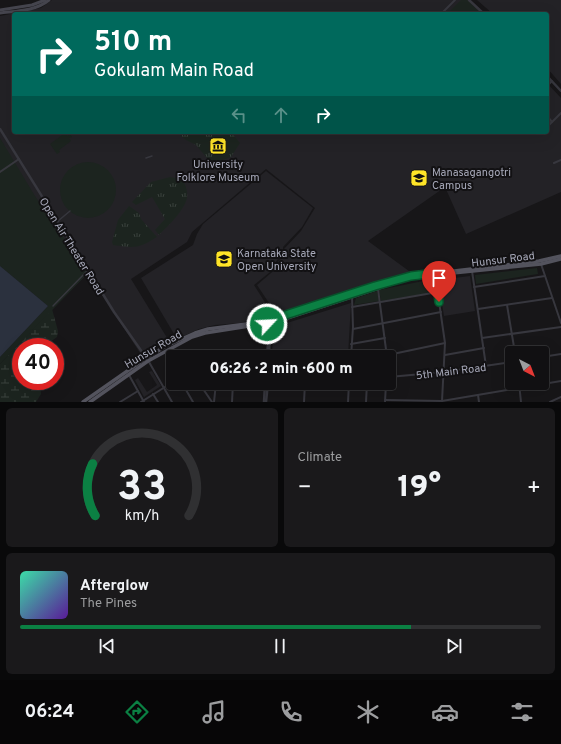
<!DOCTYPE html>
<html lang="en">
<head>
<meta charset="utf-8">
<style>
  :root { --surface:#111012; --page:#1a191b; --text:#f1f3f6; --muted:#9c9d9f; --line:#303032; --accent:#0b8043 }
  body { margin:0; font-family:Overpass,sans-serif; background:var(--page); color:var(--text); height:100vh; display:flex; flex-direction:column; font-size:15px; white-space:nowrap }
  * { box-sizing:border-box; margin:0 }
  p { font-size:13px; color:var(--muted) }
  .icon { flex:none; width:22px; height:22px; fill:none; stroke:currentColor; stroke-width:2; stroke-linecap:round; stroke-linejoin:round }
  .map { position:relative; height:402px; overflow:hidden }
  .side { display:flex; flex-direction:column; gap:6px; padding:6px; background:#09090a; flex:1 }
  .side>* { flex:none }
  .hud { position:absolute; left:12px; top:12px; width:537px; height:122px; border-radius:4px; box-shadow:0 4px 16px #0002,0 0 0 1px var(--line); background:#00695c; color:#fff; overflow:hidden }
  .needle { width:26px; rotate:138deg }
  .controls { position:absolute; left:505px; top:346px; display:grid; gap:8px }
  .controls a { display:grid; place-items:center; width:44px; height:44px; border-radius:4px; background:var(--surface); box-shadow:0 4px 16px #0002,0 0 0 1px var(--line); font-size:20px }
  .speed { position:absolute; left:12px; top:338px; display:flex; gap:8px; font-size:20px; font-weight:700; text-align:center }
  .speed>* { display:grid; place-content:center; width:52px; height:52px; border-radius:50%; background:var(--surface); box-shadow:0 4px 16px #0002,0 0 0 1px var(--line); line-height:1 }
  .speed .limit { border:6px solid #d22; background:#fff; color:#111 }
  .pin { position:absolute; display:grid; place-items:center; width:34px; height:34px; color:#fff; margin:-41px -17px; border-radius:50% 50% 50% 0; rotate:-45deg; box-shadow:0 0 4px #0007 }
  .pin .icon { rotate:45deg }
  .me { position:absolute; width:44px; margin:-22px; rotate:65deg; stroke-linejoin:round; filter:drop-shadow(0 0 3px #0008) }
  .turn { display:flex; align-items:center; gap:14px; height:84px; padding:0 16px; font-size:18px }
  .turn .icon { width:52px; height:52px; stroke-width:2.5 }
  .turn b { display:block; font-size:28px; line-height:34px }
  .lanes { display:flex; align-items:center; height:38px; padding:0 16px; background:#0003; justify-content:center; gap:20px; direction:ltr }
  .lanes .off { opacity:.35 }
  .big { font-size:30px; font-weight:800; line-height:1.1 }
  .side .widget { flex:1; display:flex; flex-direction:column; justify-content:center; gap:6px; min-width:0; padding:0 14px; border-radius:6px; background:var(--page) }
  .side .dial { align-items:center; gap:0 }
  .dial svg { height:104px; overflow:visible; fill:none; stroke:var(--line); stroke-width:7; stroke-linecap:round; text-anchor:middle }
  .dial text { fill:var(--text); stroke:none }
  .song { display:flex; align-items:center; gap:12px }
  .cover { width:48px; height:48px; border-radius:6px; background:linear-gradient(135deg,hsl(160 70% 55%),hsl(270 70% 35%)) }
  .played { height:4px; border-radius:2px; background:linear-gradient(90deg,var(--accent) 75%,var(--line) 75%) }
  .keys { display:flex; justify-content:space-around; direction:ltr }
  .heat { display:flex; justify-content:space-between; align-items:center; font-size:22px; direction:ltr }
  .side .tiles { flex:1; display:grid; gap:6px; grid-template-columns:1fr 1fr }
  .widget:last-child { grid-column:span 2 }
  .trip { position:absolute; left:166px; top:350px; width:230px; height:40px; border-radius:4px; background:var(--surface); box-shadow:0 4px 16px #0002,0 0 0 1px var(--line); font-weight:800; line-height:40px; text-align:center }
  .tabs { display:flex; height:64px; justify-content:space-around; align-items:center; background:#070607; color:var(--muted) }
  .tabs .icon { width:28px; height:28px }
  .tabs .active { color:var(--accent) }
  .tabs b { font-size:18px; color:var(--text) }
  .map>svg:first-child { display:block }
  .built { fill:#232226 }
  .grass { fill:url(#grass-tufts) }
  .wetland { fill:url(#wetland-marsh) }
  .green { fill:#1c241f }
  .water { fill:#2b313e }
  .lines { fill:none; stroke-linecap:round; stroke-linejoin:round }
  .pedestrian { stroke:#37373e; stroke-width:1.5 }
  .minor { stroke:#37373e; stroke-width:2 }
  .tertiary { stroke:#37373e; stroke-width:2.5 }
  .secondary { stroke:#45454e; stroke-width:3 }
  .primary { stroke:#53535d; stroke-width:3.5 }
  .route-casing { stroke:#07532c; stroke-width:10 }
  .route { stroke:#0b8043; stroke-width:7 }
  .labels { text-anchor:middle; stroke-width:4; stroke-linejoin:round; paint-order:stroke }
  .poi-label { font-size:11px; fill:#a7a9b9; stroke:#121113; text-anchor:start }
  .street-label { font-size:11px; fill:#a7a9b9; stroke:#121113 }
</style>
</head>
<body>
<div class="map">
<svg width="561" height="402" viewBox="0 0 561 402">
  <defs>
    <pattern id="grass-tufts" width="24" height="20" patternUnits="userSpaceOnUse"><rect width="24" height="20" fill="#1c241f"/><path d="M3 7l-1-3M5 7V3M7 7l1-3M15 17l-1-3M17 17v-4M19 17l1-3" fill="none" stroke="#3a413d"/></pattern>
    <pattern id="wetland-marsh" width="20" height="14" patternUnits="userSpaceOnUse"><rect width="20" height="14" fill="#1c241f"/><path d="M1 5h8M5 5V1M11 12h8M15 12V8" fill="none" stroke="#3a413d"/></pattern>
  </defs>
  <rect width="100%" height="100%" fill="#171618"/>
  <!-- built -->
  <g class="built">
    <polygon points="52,0 467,0 482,14 14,14 14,132 547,132 547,83 561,98 561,192 466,234 445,187 368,241 413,274 353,290 277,315 257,285 278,267 276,264 285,254 284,249 301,231 315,208 266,169 192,232 187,242 131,279 169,341 142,356 88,273 56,305 0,239 0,16 41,8"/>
    <polygon points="477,0 561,0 561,84 547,68 547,14 493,14"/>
    <polygon points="266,171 313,208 302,227 283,247 283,253 273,265 275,268 254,285 273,315 240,323 215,325 199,329 177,339 141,278 193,245 197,234 203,224"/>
    <polygon points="470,276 475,311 444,316 438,280"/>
    <polygon points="351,303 348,356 272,352 274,327"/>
    <polygon points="152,371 161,386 144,397 135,380 138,378 147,392 157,385 149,372"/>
  </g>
  <!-- grass -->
  <g class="grass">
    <polygon points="176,132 231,132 240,143 231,157 212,164 196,145 186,140"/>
    <path d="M170,177L176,178L184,182C186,187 188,192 187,198C184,211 168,226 159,235L155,230L165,219L152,197L136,205L132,202L151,182Z"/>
    <path d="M129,206L139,213L141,219L157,237C138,249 135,248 113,245L112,242L118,220Z"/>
  </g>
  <!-- wetland -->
  <polygon class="wetland" points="52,309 58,331 57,337 43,347 21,347 21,381 40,381 41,394 36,402 0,402 0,364"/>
  <!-- green -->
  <g class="green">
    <polygon points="461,0 468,0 481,14 447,14"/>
    <polygon points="65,133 67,136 70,134 72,137 69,138 71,141 59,150 60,152 57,154 50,144"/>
    <polygon points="0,138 35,196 88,273 0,364 0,357 48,306 0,266"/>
    <circle cx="88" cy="190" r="28"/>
    <polygon points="537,268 538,274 476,284 475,275"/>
    <polygon points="433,279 436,292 381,301 379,290"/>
    <polygon points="377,291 379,301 354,305 356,298"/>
  </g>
  <!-- water -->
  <polygon class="water" points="0,266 48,306 0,357"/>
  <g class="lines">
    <!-- pedestrian -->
    <g class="pedestrian">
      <polyline points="146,158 152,156"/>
      <polyline points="58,221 70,211"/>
      <polyline points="53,306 88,270"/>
    </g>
    <!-- minor -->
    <g class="minor">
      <polyline points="441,14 455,0"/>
      <polyline points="547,86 552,81"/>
      <polyline points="547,116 552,122"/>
      <polyline points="547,127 561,113"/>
      <polyline points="540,132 541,132"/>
      <polyline points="554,163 561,160"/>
      <polyline points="0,172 19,159"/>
      <polyline points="541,264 561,323"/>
      <polyline points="472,271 486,366"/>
      <polyline points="435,274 445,343 442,401"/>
      <polyline points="474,287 545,276"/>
      <polyline points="378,289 387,357"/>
      <polyline points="507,305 515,353"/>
      <polyline points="352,307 438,292"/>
      <polyline points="478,309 552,298"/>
      <polyline points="353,329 441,312"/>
      <polyline points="482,338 561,327"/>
      <polyline points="351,344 385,338"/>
      <polyline points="445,355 484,348"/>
      <polyline points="214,357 218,355 231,352 303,357"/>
      <polyline points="236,357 236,352"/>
      <polyline points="351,357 353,327 352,297"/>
      <polyline points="370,357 388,355 445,343"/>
      <polyline points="542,357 561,354"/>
      <polyline points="149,362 172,402"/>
      <polyline points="129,375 144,402"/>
      <polyline points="389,377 444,372 512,362"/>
      <polyline points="182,383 193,402"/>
      <polyline points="199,383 212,402"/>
      <polyline points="519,383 521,402"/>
      <polyline points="153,394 158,402"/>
      <polyline points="478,395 479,402"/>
      <polyline points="385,400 442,401 561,381"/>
      <polyline points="120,402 138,391"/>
      <polyline points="141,402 173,382"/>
      <polyline points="214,402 216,383"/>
      <polyline points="232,402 233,383"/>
      <polyline points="304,402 305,383"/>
      <polyline points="348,402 349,383"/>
      <polyline points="366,402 367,383"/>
      <polyline points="385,402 386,383"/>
      <polyline points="550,402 561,397"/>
    </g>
    <!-- tertiary -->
    <g class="tertiary">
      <polyline points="469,0 484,14"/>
      <polyline points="547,76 561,91"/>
      <polyline points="0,129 114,312 147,359"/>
      <polyline points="267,322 269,330 267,357"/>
      <polyline points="269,357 270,322"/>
      <polyline points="264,402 265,383"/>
      <polyline points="266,402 268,383"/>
    </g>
    <!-- secondary -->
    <g class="secondary">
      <polyline points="0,10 32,5 45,0"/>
      <path d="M0,13C16,11 36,11 49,0"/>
    </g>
    <!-- primary -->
    <g class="primary">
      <polyline points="433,275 541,264 561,259"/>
      <polyline points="271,330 275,322"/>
      <polyline points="83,402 146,358 166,346 195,333 208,329 270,321 375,286 411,276 539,261 561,256"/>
      <polyline points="90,402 148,361 192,337 205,333 275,322 394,283"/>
    </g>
  </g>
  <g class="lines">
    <!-- route casing -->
    <g class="route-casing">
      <polyline id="route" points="267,324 267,321 375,286 411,276 436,273 439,302"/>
    </g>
    <!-- route -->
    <use href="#route" class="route"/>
  </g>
  <!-- icons -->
  <defs>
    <g id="museum-square" transform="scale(0.9)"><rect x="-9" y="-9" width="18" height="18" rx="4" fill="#ffe528" stroke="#121113"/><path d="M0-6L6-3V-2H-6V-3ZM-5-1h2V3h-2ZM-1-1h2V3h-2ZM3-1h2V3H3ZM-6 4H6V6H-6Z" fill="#111"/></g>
    <g id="university-square" transform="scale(0.9)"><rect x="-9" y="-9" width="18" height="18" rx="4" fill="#ffe528" stroke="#121113"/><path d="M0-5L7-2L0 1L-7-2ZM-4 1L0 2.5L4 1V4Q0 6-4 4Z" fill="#111"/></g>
  </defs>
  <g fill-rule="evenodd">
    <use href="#museum-square" x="218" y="146"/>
    <use href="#university-square" x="419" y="178"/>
    <use href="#university-square" x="224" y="259"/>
  </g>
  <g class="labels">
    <!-- poi labels -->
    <g class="poi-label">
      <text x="218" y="168" text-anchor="middle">University<tspan x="218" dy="13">Folklore Museum</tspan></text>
      <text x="432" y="176">Manasagangotri<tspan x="432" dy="13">Campus</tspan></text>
      <text x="237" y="257">Karnataka State<tspan x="237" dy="13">Open University</tspan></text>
    </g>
    <!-- street labels -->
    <g class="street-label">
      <text transform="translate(72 246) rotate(58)" y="4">Open Air Theater Road</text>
      <text transform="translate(503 259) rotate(-7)" y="4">Hunsur Road</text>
      <text transform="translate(153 349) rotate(-30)" y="4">Hunsur Road</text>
      <text transform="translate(451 371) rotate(-7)" y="4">5th Main Road</text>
    </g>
  </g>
</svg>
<div class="controls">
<a><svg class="needle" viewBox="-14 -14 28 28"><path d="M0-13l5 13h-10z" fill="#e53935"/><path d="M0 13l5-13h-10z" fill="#9c9d9f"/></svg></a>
</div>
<div class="speed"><div class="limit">40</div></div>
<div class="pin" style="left:439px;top:302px;background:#d93025"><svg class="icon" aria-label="arrive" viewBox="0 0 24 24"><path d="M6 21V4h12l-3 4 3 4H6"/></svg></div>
<svg class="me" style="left:267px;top:324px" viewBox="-20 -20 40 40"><circle r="17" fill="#0b8043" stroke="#fff" stroke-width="3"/><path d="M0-11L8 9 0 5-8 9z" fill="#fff"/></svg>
<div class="trip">06:26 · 2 min · 600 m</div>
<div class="hud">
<div class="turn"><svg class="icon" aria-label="right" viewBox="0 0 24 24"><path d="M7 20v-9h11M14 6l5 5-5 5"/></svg><div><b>510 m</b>Gokulam Main Road</div></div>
<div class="lanes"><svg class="icon off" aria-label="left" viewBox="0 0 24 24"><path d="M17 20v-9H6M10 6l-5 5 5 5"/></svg><svg class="icon off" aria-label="ahead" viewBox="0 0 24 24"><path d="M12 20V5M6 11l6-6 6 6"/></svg><svg class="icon" aria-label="right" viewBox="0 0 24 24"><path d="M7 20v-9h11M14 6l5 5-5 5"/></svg></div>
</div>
</div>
<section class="side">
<div class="tiles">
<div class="widget dial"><svg viewBox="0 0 100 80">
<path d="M14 69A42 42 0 1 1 86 69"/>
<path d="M14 69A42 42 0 0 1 12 29" stroke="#0b8043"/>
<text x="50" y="56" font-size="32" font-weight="700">33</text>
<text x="50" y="72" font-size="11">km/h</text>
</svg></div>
<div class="widget"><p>Climate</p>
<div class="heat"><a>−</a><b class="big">19°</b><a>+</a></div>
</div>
<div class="widget">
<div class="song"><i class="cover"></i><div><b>Afterglow</b><p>The Pines</p></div></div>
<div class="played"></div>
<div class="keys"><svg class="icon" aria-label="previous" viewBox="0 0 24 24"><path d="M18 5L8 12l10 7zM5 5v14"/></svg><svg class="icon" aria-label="pause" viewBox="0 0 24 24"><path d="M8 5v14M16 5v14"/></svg><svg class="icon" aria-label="next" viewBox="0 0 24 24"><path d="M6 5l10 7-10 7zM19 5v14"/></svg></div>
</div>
</div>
</section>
<nav class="tabs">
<b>06:24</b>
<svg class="icon active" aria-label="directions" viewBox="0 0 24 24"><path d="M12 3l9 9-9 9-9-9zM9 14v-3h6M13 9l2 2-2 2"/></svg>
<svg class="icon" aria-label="music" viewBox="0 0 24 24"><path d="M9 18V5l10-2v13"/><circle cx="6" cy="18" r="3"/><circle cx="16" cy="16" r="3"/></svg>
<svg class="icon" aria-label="phone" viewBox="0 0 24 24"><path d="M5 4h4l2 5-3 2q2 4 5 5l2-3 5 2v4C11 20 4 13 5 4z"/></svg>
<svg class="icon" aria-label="climate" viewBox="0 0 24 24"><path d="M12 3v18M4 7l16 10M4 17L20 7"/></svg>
<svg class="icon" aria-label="car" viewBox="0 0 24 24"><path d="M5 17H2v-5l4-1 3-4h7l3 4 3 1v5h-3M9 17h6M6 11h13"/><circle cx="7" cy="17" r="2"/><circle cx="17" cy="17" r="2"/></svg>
<svg class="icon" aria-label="filters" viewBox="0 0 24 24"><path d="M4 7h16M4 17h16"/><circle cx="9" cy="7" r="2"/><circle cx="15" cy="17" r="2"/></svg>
</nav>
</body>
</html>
